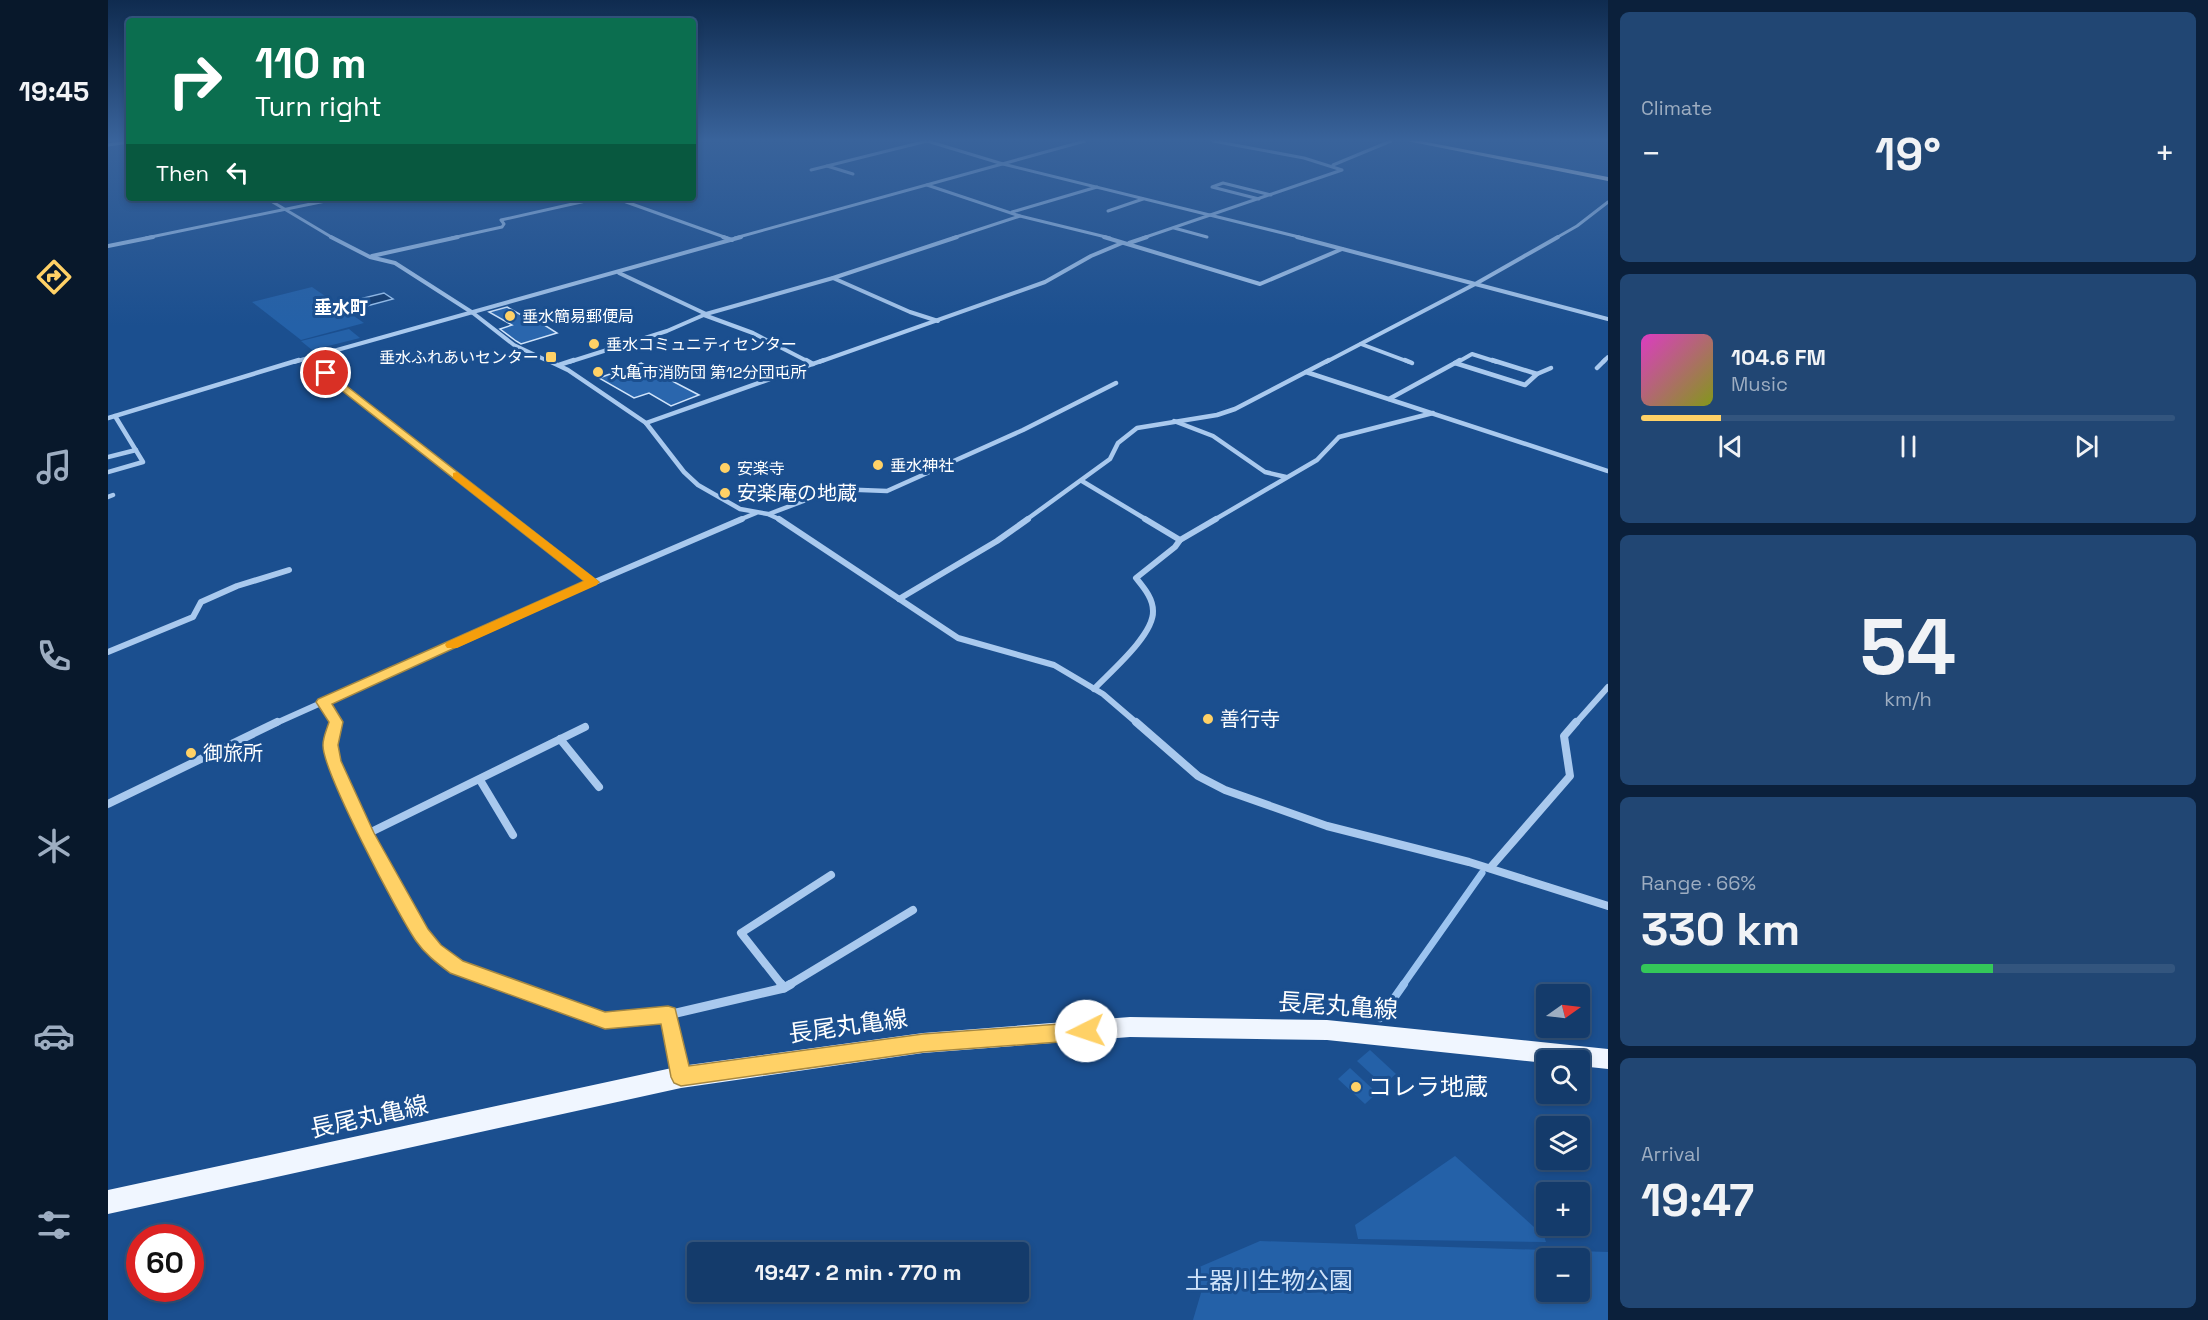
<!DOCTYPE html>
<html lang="en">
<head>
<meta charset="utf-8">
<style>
  :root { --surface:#143b6b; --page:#214673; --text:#f1f3f6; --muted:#9dadc1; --line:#33557e; --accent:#ffd166 }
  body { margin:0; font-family:"Space Grotesk","Noto Sans JP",sans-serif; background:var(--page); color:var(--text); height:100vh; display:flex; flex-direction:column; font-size:22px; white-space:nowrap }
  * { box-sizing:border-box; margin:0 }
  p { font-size:20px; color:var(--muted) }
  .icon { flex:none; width:33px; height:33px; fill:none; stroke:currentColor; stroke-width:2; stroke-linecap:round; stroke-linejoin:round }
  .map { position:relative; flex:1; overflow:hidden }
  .side { display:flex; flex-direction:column; gap:12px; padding:12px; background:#0b203b; width:600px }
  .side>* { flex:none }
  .top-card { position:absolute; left:18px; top:18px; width:570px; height:183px; border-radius:6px; box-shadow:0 3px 9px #0003,0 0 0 2px var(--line); background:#0b6e4f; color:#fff; overflow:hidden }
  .needle { width:39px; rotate:76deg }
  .buttons { position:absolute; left:1428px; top:984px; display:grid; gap:12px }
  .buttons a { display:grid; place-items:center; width:54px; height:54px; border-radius:6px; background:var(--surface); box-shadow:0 3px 9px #0003,0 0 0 2px var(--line); font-size:30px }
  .speed { position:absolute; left:18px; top:1224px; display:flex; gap:12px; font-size:30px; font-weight:700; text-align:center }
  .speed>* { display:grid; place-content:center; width:78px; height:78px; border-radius:50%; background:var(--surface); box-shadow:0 3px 9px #0003,0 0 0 2px var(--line); line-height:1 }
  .speed .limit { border:9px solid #d22; background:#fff; color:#111 }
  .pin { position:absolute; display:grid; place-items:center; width:51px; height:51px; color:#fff; margin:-26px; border:3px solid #fff; border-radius:50%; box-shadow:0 2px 6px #0007 }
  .me { position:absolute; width:66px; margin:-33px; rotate:266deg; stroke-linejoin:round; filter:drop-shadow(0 0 4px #0008) }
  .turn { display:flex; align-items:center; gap:21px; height:126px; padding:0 30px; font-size:27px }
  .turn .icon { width:78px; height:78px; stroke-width:2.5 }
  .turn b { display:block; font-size:42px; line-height:51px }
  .then { display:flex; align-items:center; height:57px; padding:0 30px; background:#0003; gap:12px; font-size:22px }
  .big { font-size:45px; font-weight:700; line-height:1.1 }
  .side .widget { flex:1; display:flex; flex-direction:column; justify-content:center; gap:9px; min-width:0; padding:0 21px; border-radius:9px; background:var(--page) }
  .side .dial { align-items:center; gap:0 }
  .dial b { font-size:78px; line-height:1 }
  .song { display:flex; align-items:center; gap:18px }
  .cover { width:72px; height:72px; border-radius:9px; background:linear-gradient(135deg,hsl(310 70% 55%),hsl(70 70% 35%)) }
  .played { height:6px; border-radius:3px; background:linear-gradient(90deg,var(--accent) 15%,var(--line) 15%) }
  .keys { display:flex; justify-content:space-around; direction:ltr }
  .heat { display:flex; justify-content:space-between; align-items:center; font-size:33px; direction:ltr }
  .charge { height:9px; border-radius:4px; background:linear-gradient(90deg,#34c759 66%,var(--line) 0) }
  .trip { position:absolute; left:579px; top:1242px; width:342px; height:60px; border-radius:6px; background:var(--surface); box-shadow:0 3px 9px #0003,0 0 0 2px var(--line); font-weight:700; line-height:60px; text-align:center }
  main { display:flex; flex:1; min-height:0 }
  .menu { display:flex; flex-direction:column; width:108px; justify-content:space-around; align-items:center; background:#08182b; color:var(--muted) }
  .menu .icon { width:42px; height:42px }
  .menu .current { color:var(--accent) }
  .menu b { font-size:27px; color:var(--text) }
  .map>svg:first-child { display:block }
  .green { fill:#2461a8; fill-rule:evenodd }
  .water { fill:#123a6d; stroke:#9cc4f0; stroke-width:1.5 }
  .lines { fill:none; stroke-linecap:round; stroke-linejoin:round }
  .stream-far1 { stroke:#9cc4f0; stroke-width:7 }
  .stream { stroke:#9cc4f0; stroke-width:8 }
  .building { fill:#2a66ad; stroke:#cfe3fa; stroke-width:1.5 }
  .minor-far5 { stroke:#a9c9ee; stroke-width:3 }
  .minor-far4 { stroke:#a9c9ee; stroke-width:4 }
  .minor-far3 { stroke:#a9c9ee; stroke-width:4.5 }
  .minor-far2 { stroke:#a9c9ee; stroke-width:6 }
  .minor-far1 { stroke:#a9c9ee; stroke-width:8 }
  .minor { stroke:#a9c9ee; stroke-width:9 }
  .primary { fill:#f0f6ff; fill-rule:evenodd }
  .route { fill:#ffd166; stroke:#a68842; stroke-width:1.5 }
  .slow { fill:#f59e0b }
  .poi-dot { fill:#ffd166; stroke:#1b4f8f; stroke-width:2 }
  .labels { text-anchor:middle; stroke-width:6; stroke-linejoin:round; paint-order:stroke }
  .far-poi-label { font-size:16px; fill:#fff; stroke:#1b4f8f; text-anchor:start }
  .far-quarter-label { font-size:18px; font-weight:bold; fill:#fff; stroke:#1b4f8f }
  .poi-label { font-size:20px; fill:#fff; stroke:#1b4f8f; text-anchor:start }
  .near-street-label { font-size:24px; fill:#fff; stroke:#1b4f8f }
  .near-poi-label { font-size:24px; fill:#fff; stroke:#1b4f8f; text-anchor:start }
  .near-park-label { font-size:24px; fill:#cfe3fa; stroke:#1b4f8f }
</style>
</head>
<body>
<main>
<nav class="menu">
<b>19:45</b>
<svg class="icon current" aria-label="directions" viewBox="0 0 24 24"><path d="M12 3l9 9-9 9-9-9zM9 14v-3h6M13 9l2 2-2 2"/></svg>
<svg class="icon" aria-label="music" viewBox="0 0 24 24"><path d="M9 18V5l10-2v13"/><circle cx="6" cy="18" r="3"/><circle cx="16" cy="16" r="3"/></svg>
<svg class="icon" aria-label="phone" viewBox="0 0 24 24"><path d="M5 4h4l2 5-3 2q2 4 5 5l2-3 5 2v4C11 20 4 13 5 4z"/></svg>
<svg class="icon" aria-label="climate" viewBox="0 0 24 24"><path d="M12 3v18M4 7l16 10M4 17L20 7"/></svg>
<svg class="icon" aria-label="car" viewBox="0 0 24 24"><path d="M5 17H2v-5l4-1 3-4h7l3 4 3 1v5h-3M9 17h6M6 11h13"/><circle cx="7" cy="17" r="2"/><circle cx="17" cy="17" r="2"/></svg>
<svg class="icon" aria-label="filters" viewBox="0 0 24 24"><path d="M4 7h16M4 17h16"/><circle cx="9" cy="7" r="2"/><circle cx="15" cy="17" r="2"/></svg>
</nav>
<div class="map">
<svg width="1500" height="1320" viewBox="0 0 1500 1320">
  <rect width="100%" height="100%" fill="#1b4f8f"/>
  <!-- green -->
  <g class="green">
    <polygon points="204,287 256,323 193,340 144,302"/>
    <polygon points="241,329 252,338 204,350 193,341"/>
    <polygon points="1262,1050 1288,1074 1275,1085 1249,1061"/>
    <polygon points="1242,1068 1269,1093 1257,1104 1230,1079"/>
    <polygon points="1347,1156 1436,1236 1438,1242 1250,1239 1247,1225"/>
    <path d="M1152,1241L1500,1252V1320H1085L1093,1293L1089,1268ZM1438,1258H1472V1292H1438Z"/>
  </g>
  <!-- water -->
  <polygon class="water" points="276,293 285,299 244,310 235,303"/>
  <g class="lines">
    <!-- stream-far1 -->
    <polyline class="stream-far1" points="1295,985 1374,873"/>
    <!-- stream -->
    <polyline class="stream" points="1272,1018 1296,984"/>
  </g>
  <!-- building -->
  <g class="building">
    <polygon points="399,307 422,320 427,319 449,333 413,344 408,341 392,329 404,325 381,312"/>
    <polygon points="533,363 568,383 591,395 563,406 541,393 526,398 491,378"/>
  </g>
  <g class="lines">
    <!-- minor-far5 -->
    <g class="minor-far5">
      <polyline points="819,141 895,164 1195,238"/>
      <polyline points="0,145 21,142"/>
      <polyline points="1225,165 1283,141"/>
      <polyline points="719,166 745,174"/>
      <polyline points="703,170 819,141"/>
      <polyline points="819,185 912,216 1002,238"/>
      <polyline points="158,198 225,238"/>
      <polyline points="507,198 619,238"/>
      <polyline points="1151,199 1104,187 1115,183 1163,195"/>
      <polyline points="1000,211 1035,199"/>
      <polyline points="904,212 989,187"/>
      <polyline points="1066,228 1099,237"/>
      <polyline points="38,238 232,198"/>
      <polyline points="344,238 394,227 396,224 393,220 491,198"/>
      <polyline points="627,238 977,141"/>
      <polyline points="845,238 912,216"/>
      <polyline points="1035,238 1234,170 1196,158 1105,141"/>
      <polyline points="1448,238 1469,226 1500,202"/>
    </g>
    <!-- minor-far4 -->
    <g class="minor-far4">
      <polyline points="223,237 262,257 287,263 365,313 406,345 442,362"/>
      <polyline points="615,237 624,240"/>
      <polyline points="996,237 1152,284 1234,249"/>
      <polyline points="1189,237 1500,319"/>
      <polyline points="1021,243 1039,237"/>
      <polyline points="0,246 45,237"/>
      <polyline points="264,256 350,237"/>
      <polyline points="511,273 598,314"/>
      <polyline points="725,278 802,312 830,321"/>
      <polyline points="596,315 645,333 701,362"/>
      <polyline points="1253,344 1301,362"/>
      <polyline points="199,358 204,362"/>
      <polyline points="186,362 633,237"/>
      <polyline points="461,362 559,331 598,314 725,278 849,237"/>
      <polyline points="711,362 937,282 983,256 1014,243"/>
      <polyline points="1218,362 1369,283 1450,237"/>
      <polyline points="1350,362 1364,354 1389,362"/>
      <polyline points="1495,362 1500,357"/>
    </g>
    <!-- minor-far3 -->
    <g class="minor-far3">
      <polyline points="202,360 406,520"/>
      <polyline points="439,360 460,370 538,423 576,472 590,485 632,509 660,514 673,520"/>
      <polyline points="698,360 705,364"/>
      <polyline points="1297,360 1304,363"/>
      <polyline points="1347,363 1417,385 1429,374 1384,360"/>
      <polyline points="1347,363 1352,360"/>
      <polyline points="451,365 466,360"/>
      <polyline points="1489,368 1497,360"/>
      <polyline points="1198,372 1500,471"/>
      <polyline points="1429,374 1443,368"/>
      <polyline points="1281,399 1347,363"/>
      <polyline points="0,418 191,360"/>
      <polyline points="1066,421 1105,436 1157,472 1178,477"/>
      <polyline points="538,423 716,360"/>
      <polyline points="0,457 28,450"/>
      <polyline points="0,472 35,462 7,416"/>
      <polyline points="974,481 1039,520"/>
      <polyline points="0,497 5,495"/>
      <polyline points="661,514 727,489 779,491 915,430 1008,383"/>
      <polyline points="631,520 648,513"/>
      <polyline points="918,520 1002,459 1010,443 1029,428 1109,415 1127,409 1221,360"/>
      <polyline points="1106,520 1209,460 1231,437 1325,413"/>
    </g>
    <!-- minor-far2 -->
    <g class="minor-far2">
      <polyline points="404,519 485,582"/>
      <polyline points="671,519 850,638 946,665 995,694 1030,724"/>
      <polyline points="1037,519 1072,540"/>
      <polyline points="791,599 889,541 920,519"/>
      <polyline points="0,652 85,617 93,602 129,586 181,570"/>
      <path d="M986,689C1002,672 1046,635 1045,611C1045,598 1036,588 1028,578L1067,547L1072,540L1108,519"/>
      <polyline points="215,702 227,724"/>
      <polyline points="166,724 403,618 634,519"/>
      <polyline points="1467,724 1500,687"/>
    </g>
    <!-- minor-far1 -->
    <g class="minor-far1">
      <path d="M228,722C226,729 222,738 222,745C222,769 306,928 325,949C343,970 374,976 398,985"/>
      <polyline points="1028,722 1090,776 1117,790 1219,826 1361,862 1500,906"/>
      <polyline points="452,739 491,787"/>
      <polyline points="372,780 405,835"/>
      <polyline points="0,804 169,722"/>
      <polyline points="259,834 477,727"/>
      <polyline points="1382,868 1462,776 1456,736 1468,722"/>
      <polyline points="674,985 633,933 723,875"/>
      <polyline points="681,985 805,910"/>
    </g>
    <!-- minor -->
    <g class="minor">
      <polyline points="394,984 497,1021 560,1015 572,1073"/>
      <polyline points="673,984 676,988"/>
      <polyline points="560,1015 676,988 683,984"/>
    </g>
    <!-- primary -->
    <g class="primary">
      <polygon points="1299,141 1313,141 1500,177 1500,181"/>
      <polygon points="1022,1017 1219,1020 1500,1049 1500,1069 1472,1066 1472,1060 1438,1060 1438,1063 1219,1040 1022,1037 815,1053 573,1088 0,1214 0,1190 573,1066 815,1033"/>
    </g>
  </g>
  <!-- sky -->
  <linearGradient id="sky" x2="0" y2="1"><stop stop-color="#0f2b4f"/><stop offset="0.43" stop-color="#39639b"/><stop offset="1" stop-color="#39639b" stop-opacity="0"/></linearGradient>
  <rect width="1500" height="326" fill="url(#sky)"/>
  <!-- route -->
  <path class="route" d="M218,370L491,582L224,704L235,722L230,745L233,761L266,833L320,929L333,945L355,961L497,1012L560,1006L567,1008L581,1066L815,1034L978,1022L984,1024L987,1031L984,1037L978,1040L815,1052L573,1086L566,1083L563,1077L553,1024L497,1029L342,973C329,963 317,954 308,941C290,915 214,770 215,745C215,737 219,729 221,722L208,702L210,699L476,581L214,375L213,373Z"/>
  <!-- slow -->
  <polygon class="slow" points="349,472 489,580 491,582 489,585 349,648 339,648 337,645 339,642 476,581 345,478 345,473"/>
  <!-- markers -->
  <g class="poi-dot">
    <circle cx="402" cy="316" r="6"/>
    <circle cx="486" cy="344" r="6"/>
    <rect x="437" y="351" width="12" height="12" rx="3"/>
    <circle cx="490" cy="372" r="6"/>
    <circle cx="770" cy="465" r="6"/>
    <circle cx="617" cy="468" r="6"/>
    <circle cx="617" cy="493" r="6"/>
    <circle cx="1100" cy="719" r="6"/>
    <circle cx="83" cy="753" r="6"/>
    <circle cx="1248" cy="1087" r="6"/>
  </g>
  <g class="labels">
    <!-- far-poi labels -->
    <g class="far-poi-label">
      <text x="414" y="322">垂水簡易郵便局</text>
      <text x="498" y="350">垂水コミュニティセンター</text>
      <text x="431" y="363" text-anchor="end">垂水ふれあいセンター</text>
      <text x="502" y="378">丸亀市消防団 第12分団屯所</text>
      <text x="782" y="471">垂水神社</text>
      <text x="629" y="474">安楽寺</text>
    </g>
    <!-- far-quarter labels -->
    <g class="far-quarter-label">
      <text x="233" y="314">垂水町</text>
    </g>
    <!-- poi labels -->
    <g class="poi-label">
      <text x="629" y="500">安楽庵の地蔵</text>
      <text x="1112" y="726">善行寺</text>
      <text x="95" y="760">御旅所</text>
    </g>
    <!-- near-street labels -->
    <g class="near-street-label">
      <text transform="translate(1230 1006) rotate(4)" y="8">長尾丸亀線</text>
      <text transform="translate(740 1026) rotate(-8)" y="8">長尾丸亀線</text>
      <text transform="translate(261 1117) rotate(-12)" y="8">長尾丸亀線</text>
    </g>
    <!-- near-poi labels -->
    <g class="near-poi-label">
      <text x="1260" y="1095">コレラ地蔵</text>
    </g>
    <!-- near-park labels -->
    <g class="near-park-label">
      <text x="1161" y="1289">土器川生物公園</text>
    </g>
  </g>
</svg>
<div class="buttons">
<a><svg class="needle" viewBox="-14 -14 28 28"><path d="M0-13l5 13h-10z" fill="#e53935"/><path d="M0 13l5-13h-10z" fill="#9dadc1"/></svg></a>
<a><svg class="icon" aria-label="search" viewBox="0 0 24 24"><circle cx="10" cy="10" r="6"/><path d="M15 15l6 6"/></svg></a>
<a><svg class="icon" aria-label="layers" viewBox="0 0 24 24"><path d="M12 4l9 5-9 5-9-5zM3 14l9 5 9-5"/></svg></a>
<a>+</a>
<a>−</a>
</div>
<div class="speed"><div class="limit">60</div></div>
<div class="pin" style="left:218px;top:373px;background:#d93025"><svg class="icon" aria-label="arrive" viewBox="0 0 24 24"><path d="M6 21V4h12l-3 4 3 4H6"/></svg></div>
<svg class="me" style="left:978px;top:1031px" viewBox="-20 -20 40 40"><circle r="19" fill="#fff"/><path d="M0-13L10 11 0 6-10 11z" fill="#ffd166"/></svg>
<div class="trip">19:47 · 2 min · 770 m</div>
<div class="top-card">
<div class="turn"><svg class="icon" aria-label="right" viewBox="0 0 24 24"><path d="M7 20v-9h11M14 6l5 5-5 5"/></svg><div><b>110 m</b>Turn right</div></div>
<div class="then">Then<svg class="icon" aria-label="left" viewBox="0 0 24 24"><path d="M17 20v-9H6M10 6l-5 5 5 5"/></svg></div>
</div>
</div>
<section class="side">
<div class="widget"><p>Climate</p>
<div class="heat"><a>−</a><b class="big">19°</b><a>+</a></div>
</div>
<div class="widget">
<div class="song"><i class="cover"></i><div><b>104.6 FM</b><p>Music</p></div></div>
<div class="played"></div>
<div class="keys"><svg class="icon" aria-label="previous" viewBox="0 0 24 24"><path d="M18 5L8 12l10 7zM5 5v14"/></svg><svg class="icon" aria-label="pause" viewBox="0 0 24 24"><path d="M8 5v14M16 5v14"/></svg><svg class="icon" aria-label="next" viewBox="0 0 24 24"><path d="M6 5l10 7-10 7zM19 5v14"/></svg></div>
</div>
<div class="widget dial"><b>54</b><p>km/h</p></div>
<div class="widget"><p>Range · 66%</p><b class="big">330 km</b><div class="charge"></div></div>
<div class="widget"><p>Arrival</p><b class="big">19:47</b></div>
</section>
</main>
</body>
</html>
